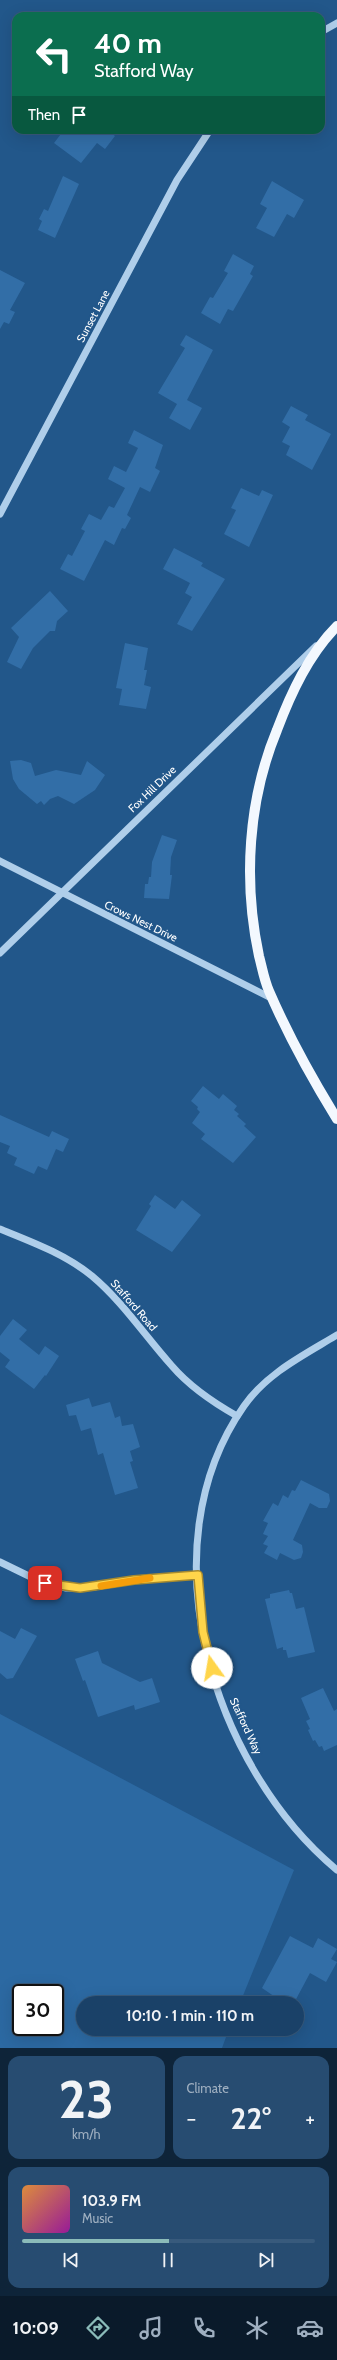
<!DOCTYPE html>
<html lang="en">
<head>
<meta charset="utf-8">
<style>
  :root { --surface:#1a4168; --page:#274c71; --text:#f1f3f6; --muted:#9fafc0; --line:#385a7c; --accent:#8bbbb9 }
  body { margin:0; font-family:Cabin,sans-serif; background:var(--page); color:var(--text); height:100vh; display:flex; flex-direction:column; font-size:15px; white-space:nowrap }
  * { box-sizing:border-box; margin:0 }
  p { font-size:13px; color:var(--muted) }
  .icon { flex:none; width:22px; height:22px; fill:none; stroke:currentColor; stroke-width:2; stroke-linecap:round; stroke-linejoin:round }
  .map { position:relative; height:2048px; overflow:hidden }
  .sheet { display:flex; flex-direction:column; gap:8px; padding:8px; background:#0e2439; flex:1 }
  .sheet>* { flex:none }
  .hud { position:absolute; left:12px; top:12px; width:313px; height:122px; border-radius:12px; box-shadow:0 4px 16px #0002,0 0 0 1px var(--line); background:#0b6e4f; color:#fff; overflow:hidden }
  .speed { position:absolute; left:12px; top:1984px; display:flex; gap:8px; font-size:20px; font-weight:700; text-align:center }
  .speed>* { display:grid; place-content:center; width:52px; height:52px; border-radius:50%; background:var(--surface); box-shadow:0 4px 16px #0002,0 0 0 1px var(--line); line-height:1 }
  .speed .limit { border:2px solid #111; border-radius:6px; background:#fff; color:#111 }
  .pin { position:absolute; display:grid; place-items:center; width:34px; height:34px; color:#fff; margin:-17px; border-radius:8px; box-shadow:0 2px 6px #0006 }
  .me { position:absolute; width:44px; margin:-22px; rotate:347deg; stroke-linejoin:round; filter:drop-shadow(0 0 3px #0008) }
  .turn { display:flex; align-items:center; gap:14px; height:84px; padding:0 16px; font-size:18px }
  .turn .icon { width:52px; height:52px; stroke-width:2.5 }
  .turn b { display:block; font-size:28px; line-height:34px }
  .then { display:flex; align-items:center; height:38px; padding:0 16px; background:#0003; gap:8px; font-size:15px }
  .big { font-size:30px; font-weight:800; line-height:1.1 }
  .sheet .tile { flex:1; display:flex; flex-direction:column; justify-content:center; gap:6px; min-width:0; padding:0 14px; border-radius:12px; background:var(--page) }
  .sheet .dial { align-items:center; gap:0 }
  .dial b { font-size:52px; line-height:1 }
  .song { display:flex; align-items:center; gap:12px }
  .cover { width:48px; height:48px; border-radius:6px; background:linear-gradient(135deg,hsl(30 70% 55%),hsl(300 70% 35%)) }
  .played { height:4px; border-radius:2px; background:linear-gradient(90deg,var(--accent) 50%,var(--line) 50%) }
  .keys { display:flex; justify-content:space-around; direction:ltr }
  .heat { display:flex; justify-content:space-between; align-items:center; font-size:22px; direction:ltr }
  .sheet .tiles { flex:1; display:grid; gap:8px; grid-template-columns:1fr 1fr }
  .tile:last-child { grid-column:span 2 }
  .trip { position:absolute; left:76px; top:1996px; width:228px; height:40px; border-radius:20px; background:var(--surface); box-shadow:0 4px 16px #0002,0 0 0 1px var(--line); font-weight:800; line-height:40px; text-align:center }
  .menu { display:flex; height:64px; justify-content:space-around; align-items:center; background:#0a1a2a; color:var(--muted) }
  .menu .icon { width:28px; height:28px }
  .menu .selected { color:var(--accent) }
  .menu b { font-size:18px; color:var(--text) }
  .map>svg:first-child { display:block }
  .green { fill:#2c69a2; fill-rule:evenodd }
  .building { fill:#326ea7 }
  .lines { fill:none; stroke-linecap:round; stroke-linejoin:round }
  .minor { stroke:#afceea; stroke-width:7 }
  .major { stroke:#f3f8fe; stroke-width:10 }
  .route-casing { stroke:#a68a30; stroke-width:10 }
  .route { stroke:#ffd54a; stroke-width:7 }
  .slow { stroke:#f59e0b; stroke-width:7 }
  .labels { text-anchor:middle; stroke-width:4; stroke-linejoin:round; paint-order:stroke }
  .street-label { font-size:11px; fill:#fff; stroke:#22578a }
</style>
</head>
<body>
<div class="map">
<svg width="337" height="2048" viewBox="0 0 337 2048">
  <rect width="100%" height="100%" fill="#22578a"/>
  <!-- green -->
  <path class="green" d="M0,1714L294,1870L240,2003H83V2029H229L222,2048H0ZM21,1993H55V2027H21Z"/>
  <!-- building -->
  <g class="building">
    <polygon points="64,130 107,130 115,136 105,149 97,143 81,163 54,143"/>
    <polygon points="63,176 79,184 55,238 38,230 42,221 39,219 44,209 48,211"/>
    <polygon points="272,181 304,200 294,218 287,214 274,237 256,228 267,208 260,204"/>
    <polygon points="233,254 254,266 250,274 253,276 233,311 228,309 220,324 201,313 210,297 213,298 228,273 224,271"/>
    <polygon points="0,270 25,283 10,310 15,312 9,324 4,322 0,329"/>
    <polygon points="186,335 213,350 187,400 202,408 190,430 169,418 177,404 158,393 185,348 180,345"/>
    <polygon points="291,406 308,415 305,420 331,434 312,470 286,455 290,446 282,442 290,427 282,422"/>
    <polygon points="134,430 163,445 155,468 160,471 150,492 140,487 127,515 131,518 125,529 122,528 114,545 105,540 84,581 60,569 68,554 72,556 85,531 81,529 89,514 101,520 109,506 114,508 125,488 108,479 114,466 126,472 138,448 128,443"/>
    <polygon points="241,488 259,496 262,490 273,495 249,547 224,534 236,510 231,508"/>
    <polygon points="174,548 203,563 201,566 225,579 192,631 177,624 192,597 185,593 190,583 163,569"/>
    <polygon points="50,591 68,611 57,621 55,631 50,631 33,648 21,669 7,662 19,637 11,628"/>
    <polygon points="125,643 148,648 144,670 147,670 144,685 151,687 146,709 119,705 122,689 116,688"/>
    <polygon points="21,760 31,763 35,776 56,770 81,775 87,761 105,775 95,790 74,804 58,796 50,799 44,805 41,801 37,804 19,789 13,779 10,761"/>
    <polygon points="162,835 177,840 171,857 170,875 172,875 169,899 144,898 145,884 148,884 149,877 151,877 152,862"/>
    <polygon points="203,1086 219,1099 223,1094 237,1106 234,1110 239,1114 237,1116 246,1124 244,1126 256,1137 233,1163 201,1139 205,1134 192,1123 200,1112 197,1109 198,1107 191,1101"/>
    <polygon points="0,1115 49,1137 52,1131 69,1139 63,1152 56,1149 47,1170 38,1166 34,1174 14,1165 17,1158 7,1153 10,1146 0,1142"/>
    <polygon points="155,1195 175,1209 182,1200 201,1215 172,1252 136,1230 151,1206 149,1204"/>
    <polygon points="13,1319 27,1330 19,1339 39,1355 45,1346 59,1356 46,1376 45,1375 34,1389 5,1367 10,1360 0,1352 0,1336"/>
    <polygon points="89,1398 92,1407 110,1402 115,1418 120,1416 122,1426 133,1424 140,1447 130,1451 133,1461 130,1462 138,1488 115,1495 103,1453 98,1455 91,1428 81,1431 76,1415 69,1416 66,1405"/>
    <polygon points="301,1480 329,1494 330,1501 327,1508 319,1508 310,1503 293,1540 302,1545 303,1552 301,1558 294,1560 280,1553 277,1560 264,1553 268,1546 263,1544 268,1536 263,1534 268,1523 263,1521 273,1503 278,1506 283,1495 288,1498 292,1490 295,1491"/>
    <polygon points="289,1590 290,1593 292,1593 296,1609 304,1607 315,1652 288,1658 286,1650 283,1650 283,1647 277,1649 265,1599 270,1598 270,1594"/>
    <polygon points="21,1628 37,1636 13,1678 7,1679 0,1673 0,1631 15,1639"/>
    <polygon points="98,1651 102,1663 140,1682 152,1678 160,1702 135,1710 134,1705 98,1717 85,1680 83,1681 75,1659"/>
    <polygon points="323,1688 334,1711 337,1709 337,1745 324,1751 322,1746 319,1747 315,1740 313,1741 308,1730 310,1729 306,1721 310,1719 301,1698"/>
    <polygon points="290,1936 313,1948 318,1938 337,1949 331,1959 337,1962 326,1982 310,1973 294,2003 284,2003 262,1988"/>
  </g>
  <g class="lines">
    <!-- minor -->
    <g class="minor">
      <polyline points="321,32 337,23"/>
      <polyline points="0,514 177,180 210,130"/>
      <polyline points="0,861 273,999"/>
      <polyline points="0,953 316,646"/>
      <path d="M0,1229C32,1242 65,1254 92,1276C123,1302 145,1336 172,1366C190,1387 214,1403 237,1416"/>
      <path d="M337,1335C304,1355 267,1373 244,1406C145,1547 212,1766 337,1870"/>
      <polyline points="0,1562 39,1581 66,1588 94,1587 134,1580 198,1575"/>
    </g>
    <!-- major -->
    <path class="major" d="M337,626C309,654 291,693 277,730C248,800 243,881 259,956C262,967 264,980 269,991C288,1035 311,1077 337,1119"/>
  </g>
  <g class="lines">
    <!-- route casing -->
    <g class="route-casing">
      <polyline id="route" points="45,1583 80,1588 134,1580 198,1575 203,1632 212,1668"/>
    </g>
    <!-- route -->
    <use href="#route" class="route"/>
    <!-- slow -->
    <polyline class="slow" points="101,1586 150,1578"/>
  </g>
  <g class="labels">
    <!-- street labels -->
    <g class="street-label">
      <text transform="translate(93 316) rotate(-62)" y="4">Sunset Lane</text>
      <text transform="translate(152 789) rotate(-44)" y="4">Fox Hill Drive</text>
      <text transform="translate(141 921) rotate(26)" y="4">Crows Nest Drive</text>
      <text transform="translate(134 1305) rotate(49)" y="4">Stafford Road</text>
      <text transform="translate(246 1726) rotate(65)" y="4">Stafford Way</text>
    </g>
  </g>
</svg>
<div class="speed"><div class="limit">30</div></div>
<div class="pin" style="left:45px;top:1583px;background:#d93025"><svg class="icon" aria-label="arrive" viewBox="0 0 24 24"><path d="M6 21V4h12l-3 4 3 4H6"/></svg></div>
<svg class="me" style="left:212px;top:1668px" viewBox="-20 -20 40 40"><circle r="19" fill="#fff"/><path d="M0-13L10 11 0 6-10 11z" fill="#ffd54a"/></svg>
<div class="trip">10:10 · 1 min · 110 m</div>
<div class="hud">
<div class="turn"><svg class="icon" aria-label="left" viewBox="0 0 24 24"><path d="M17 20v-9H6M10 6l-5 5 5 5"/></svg><div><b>40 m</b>Stafford Way</div></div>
<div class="then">Then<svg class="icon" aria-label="arrive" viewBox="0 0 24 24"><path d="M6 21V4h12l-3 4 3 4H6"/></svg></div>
</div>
</div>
<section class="sheet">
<div class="tiles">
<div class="tile dial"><b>23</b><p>km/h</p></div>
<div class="tile"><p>Climate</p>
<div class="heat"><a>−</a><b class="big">22°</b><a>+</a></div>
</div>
<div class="tile">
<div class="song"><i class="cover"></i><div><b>103.9 FM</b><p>Music</p></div></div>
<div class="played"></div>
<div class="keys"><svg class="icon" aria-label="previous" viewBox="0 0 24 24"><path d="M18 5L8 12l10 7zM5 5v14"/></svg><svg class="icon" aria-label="pause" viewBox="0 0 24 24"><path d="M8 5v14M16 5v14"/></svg><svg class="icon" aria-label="next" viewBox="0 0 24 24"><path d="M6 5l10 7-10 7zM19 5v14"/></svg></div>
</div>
</div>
</section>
<nav class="menu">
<b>10:09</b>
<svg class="icon selected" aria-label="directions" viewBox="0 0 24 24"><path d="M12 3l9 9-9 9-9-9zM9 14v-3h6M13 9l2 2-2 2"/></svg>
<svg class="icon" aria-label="music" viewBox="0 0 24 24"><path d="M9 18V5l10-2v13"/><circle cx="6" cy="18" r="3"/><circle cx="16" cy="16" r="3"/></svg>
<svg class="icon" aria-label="phone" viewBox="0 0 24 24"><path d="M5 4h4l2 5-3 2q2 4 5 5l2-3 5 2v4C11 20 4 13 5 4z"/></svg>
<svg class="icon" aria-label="climate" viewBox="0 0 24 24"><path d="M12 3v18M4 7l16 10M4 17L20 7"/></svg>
<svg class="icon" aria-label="car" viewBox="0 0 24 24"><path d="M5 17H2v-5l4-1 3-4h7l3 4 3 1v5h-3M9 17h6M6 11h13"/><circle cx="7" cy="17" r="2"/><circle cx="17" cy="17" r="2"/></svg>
</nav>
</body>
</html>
